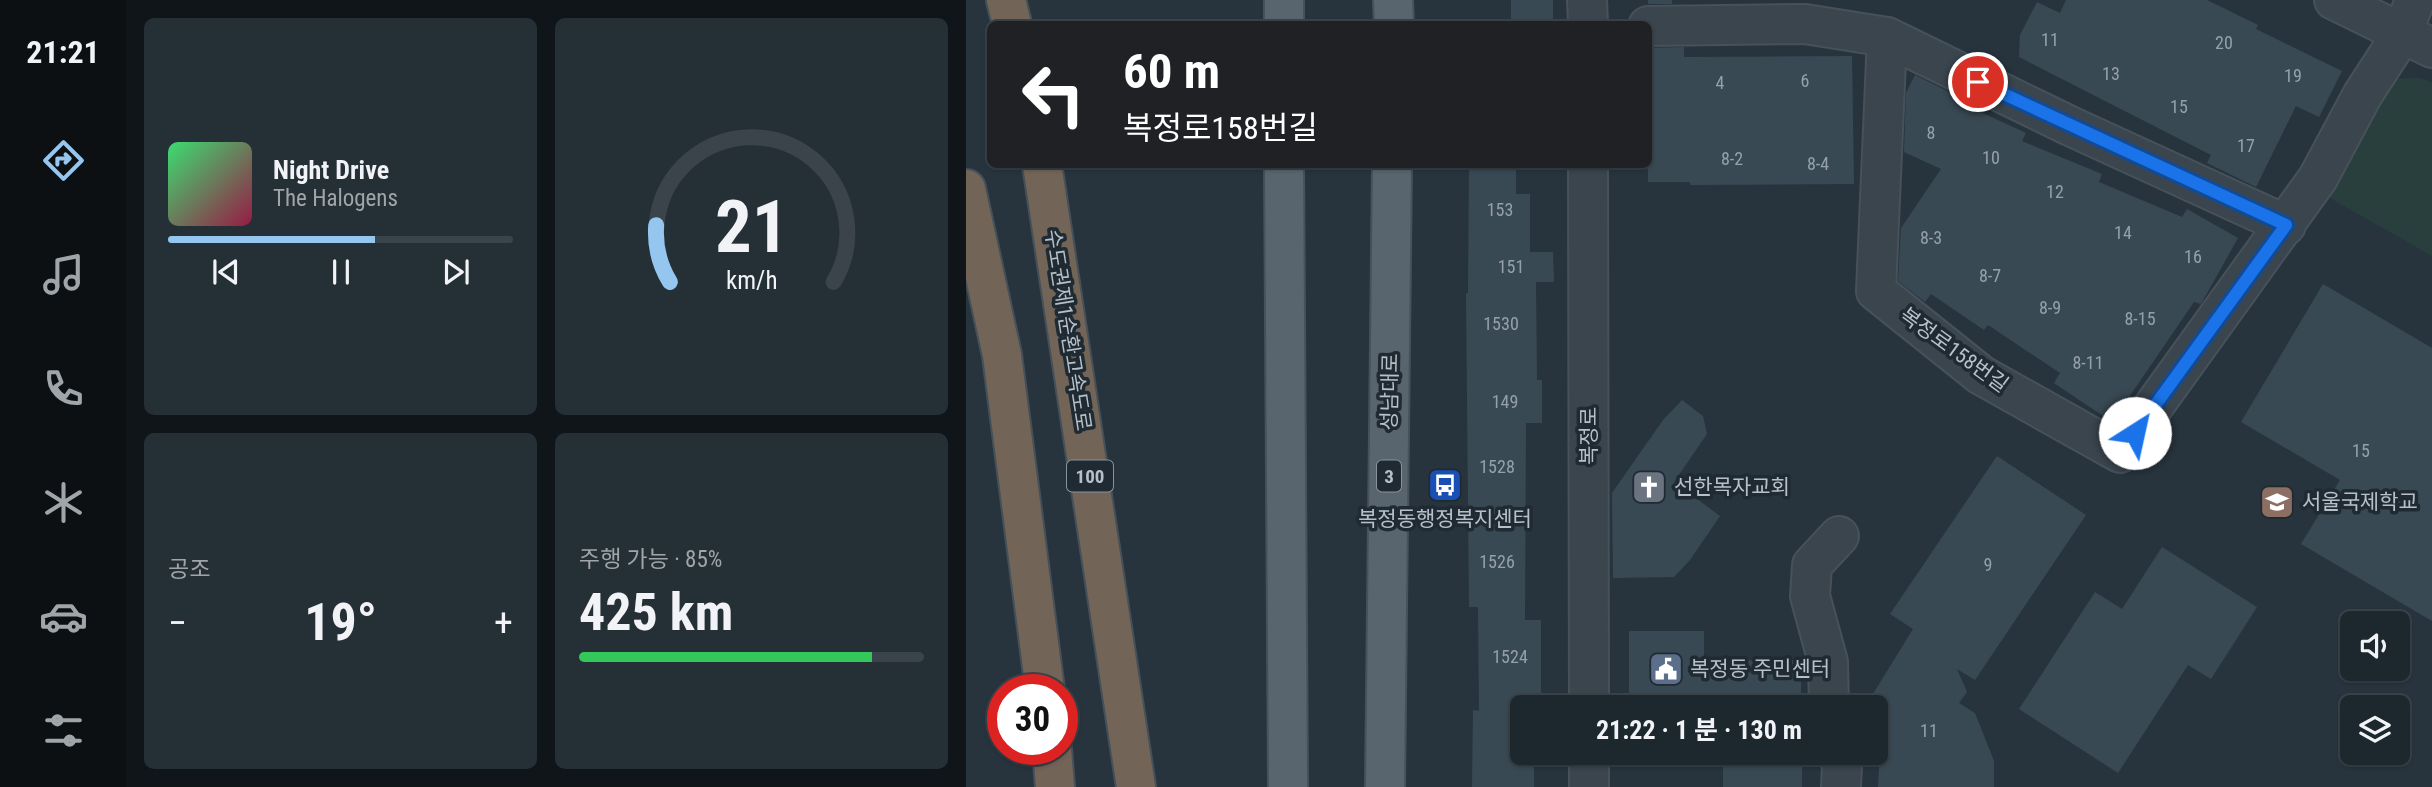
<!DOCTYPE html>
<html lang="ko">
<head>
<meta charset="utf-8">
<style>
  :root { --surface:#1d272e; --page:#252f36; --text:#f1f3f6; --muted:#a0a5aa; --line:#3b444a; --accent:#94c6f0 }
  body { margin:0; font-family:"Roboto Condensed","Noto Sans KR",sans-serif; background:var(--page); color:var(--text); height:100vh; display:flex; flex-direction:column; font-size:26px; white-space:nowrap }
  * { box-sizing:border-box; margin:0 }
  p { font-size:23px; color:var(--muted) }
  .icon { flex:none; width:38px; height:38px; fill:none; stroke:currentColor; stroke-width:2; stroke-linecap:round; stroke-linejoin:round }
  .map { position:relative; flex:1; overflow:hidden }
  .sheet { display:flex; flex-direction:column; gap:18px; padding:18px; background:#101519; width:840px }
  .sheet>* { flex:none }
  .banner { position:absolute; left:21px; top:21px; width:665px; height:147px; border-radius:10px; box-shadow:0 2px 5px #0004,0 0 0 2px var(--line); background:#202124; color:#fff; overflow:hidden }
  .controls { position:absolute; left:1374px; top:611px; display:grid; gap:14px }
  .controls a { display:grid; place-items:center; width:70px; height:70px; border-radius:10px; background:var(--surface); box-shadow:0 2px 5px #0004,0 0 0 2px var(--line); font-size:35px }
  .speed { position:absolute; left:21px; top:674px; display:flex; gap:14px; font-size:35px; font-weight:700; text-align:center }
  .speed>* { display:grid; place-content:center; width:91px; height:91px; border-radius:50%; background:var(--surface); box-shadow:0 2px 5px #0004,0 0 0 2px var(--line); line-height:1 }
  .speed .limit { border:10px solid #d22; background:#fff; color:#111 }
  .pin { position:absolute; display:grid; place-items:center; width:60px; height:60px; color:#fff; margin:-30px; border:4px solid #fff; border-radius:50%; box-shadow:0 2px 7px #0007 }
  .me { position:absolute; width:77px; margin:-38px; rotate:35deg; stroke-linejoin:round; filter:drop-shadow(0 0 5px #0008) }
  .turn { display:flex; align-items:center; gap:24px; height:147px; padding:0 21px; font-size:32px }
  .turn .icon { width:91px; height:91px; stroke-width:2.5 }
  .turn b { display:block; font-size:49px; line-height:60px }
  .big { font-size:52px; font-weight:700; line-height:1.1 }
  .sheet .widget { flex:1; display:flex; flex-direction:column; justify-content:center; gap:10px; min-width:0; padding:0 24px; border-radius:10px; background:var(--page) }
  .sheet .dial { align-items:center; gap:0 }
  .dial svg { height:182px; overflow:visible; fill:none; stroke:var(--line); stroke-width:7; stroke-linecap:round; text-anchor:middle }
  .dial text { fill:var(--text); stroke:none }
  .song { display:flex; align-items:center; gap:21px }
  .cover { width:84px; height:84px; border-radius:10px; background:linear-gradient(135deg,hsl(140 70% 55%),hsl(340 70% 35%)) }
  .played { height:7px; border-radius:4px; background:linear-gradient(90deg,var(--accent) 60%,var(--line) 60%) }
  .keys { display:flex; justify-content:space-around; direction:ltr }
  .heat { display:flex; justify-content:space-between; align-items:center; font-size:38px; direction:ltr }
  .charge { height:10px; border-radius:5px; background:linear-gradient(90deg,#34c759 85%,var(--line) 0) }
  .sheet .tiles { flex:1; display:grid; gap:18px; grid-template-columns:repeat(2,1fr) }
  .trip { position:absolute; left:544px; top:695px; width:378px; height:70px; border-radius:10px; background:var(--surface); box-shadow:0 2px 5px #0004,0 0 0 2px var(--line); font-weight:700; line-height:70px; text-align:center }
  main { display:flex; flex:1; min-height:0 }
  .tab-bar { display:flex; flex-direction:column; width:126px; justify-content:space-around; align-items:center; background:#0c1012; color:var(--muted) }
  .tab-bar .icon { width:49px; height:49px }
  .tab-bar .selected { color:var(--accent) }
  .tab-bar b { font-size:32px; color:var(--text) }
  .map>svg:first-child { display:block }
  .green { fill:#293f3e }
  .building { fill:#394953 }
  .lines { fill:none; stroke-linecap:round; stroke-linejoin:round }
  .minor-casing { stroke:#47515a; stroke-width:42 }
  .major-casing { stroke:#47515a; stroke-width:42 }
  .highway-casing { stroke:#455058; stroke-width:42 }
  .minor { stroke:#3b454e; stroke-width:38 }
  .major { stroke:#59656e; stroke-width:38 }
  .highway { stroke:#736458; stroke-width:38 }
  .route-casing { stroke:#114b97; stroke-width:18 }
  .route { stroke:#1a73e8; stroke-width:12 }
  .labels { text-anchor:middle; stroke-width:7; stroke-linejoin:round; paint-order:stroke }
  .number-label { font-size:18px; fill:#96a0a9 }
  .shield { fill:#1f2a33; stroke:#89939b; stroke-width:2 }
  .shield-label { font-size:19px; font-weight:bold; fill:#b7c0c8 }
  .street-label { font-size:21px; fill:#b7c0c8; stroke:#1f2a33 }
  .poi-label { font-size:21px; fill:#b7c0c8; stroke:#1f2a33; text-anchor:start }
</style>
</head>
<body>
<main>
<nav class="tab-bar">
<b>21:21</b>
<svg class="icon selected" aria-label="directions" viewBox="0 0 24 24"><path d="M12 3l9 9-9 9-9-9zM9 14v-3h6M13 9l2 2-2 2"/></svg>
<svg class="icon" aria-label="music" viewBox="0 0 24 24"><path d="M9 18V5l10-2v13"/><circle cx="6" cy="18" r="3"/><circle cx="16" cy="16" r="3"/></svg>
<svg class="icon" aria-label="phone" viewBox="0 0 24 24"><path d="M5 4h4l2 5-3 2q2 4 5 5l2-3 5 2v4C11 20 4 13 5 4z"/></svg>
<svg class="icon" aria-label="climate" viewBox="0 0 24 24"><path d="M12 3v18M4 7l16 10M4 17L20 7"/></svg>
<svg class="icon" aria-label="car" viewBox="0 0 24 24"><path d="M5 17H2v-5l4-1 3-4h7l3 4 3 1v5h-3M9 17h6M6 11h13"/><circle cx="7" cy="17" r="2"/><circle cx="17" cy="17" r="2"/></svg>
<svg class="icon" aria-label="filters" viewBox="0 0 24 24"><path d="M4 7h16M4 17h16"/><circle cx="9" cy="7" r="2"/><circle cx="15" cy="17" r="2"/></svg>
</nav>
<section class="sheet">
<div class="tiles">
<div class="widget">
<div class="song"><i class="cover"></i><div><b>Night Drive</b><p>The Halogens</p></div></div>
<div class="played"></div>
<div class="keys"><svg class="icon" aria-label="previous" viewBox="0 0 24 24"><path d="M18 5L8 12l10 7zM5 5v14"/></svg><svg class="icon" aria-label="pause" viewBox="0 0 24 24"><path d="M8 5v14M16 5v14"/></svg><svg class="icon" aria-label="next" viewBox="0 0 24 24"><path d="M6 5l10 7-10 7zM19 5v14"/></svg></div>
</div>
<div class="widget dial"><svg viewBox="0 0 100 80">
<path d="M14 69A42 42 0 1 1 86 69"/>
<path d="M14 69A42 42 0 0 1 8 44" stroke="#94c6f0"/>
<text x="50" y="56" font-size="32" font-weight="700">21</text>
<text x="50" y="72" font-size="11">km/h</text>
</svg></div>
<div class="widget"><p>공조</p>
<div class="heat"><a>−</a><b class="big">19°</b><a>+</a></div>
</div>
<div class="widget"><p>주행 가능 · 85%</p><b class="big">425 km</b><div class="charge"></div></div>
</div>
</section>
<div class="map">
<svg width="1466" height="787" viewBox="0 0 1466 787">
  <rect width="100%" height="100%" fill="#27343e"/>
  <!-- green -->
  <polygon class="green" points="1455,78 1466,83 1466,256 1364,198 1416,79"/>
  <!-- building -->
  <g class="building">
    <rect x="545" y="0" width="42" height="24"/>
    <rect x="682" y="0" width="24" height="4"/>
    <polygon points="1100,0 1241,0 1292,25 1290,29 1376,71 1353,117 1330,106 1290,187 1241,163 1245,155 1053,57 1054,35 1071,2 1094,13"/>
    <polygon points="718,47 718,57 886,56 888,184 724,185 724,182 682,182 682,48"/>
    <polygon points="949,75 1008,104 1006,108 1060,133 1056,141 1136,174 1133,182 1216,217 1221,209 1272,238 1235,304 1228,302 1146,422 1088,383 1094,373 1022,325 1018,330 965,294 959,302 932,281 935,228 975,169 938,152 940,93"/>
    <polygon points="503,164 550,164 550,194 564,194 564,252 587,252 588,282 570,282 571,380 576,380 576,423 560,423 559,620 575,620 575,694 556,695 556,752 568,752 568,787 506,787 507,710 513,711 512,607 503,607 500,293 502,293"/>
    <polygon points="1357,284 1466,348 1466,621 1335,544 1374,480 1275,422"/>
    <polygon points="716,400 737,416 741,434 708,482 754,516 724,560 708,577 647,578 646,493 697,420"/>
    <polygon points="1031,456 1120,515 1009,680 991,669 1001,692 993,703 1009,713 1028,761 1028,787 912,787 914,750 910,750 910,707 899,707 947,629 924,614"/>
    <polygon points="1196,547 1291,607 1245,679 1222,665 1152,773 1053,709 1129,592 1156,609"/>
    <polygon points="663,631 738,631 738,661 835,660 835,707 663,707"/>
    <polygon points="681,752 836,752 836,787 757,787 757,759 687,759"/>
  </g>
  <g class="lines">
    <!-- minor casing -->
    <g class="minor-casing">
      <g id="minor">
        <polyline points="621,0 622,24"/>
        <polyline points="1368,0 1466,48"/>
        <polyline points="682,26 839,24 921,37 1104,126 1320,225"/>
        <polyline points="921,37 910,291 1015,375 1154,453 1352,178 1397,94 1436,34 1449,0"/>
        <polyline points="622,164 623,707"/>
        <polyline points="863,707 862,662 844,596 846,565 873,536"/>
        <polyline points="623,752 623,787"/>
        <polyline points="872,752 876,766 875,787"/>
      </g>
    </g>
    <!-- major casing -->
    <g class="major-casing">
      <g id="major">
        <polyline points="318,0 318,24"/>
        <polyline points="427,0 428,24"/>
        <polyline points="318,164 322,787"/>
        <polyline points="419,787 426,164"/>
      </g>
    </g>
    <!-- highway casing -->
    <g class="highway-casing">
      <g id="highway">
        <polyline points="40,0 46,24"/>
        <polyline points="76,164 170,787"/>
        <polyline points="0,189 36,355 79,690"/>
        <polyline points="86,749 89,787"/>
      </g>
    </g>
    <!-- minor -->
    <use href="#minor" class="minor"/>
    <!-- major -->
    <use href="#major" class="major"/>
    <!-- highway -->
    <use href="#highway" class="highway"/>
  </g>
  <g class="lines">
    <!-- route casing -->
    <g class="route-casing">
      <polyline id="route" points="1012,82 1320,225 1169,433"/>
    </g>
    <!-- route -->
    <use href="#route" class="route"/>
  </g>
  <!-- icons -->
  <defs>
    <g id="bus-square" transform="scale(1.75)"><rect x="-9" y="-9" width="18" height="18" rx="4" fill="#1a4fb4" stroke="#1f2a33"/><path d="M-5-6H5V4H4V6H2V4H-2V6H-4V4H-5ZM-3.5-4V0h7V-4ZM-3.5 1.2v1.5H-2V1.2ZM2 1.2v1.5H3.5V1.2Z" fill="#fff"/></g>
    <g id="church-square" transform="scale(1.75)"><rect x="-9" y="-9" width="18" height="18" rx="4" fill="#6b7280" stroke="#1f2a33"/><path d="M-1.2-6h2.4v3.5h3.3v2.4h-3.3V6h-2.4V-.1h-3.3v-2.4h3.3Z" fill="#fff"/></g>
    <g id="school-square" transform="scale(1.75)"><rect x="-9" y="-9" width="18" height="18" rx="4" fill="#8d6e63" stroke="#1f2a33"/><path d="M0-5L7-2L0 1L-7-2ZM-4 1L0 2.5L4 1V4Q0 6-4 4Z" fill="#fff"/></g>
    <g id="civic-square" transform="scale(1.75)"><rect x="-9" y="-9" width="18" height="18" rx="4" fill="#5c6f8a" stroke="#1f2a33"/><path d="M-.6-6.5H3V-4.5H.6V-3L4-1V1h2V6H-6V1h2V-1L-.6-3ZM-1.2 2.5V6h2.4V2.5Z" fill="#fff"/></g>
  </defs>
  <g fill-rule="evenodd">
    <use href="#bus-square" x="479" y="485"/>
    <use href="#church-square" x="683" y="487"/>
    <use href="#school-square" x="1311" y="502"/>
    <use href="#civic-square" x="700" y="669"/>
  </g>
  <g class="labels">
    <!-- number labels -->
    <g class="number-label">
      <text x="1084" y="46">11</text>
      <text x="1258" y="49">20</text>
      <text x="1145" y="80">13</text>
      <text x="1327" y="82">19</text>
      <text x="839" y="87">6</text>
      <text x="754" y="89">4</text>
      <text x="1213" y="113">15</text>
      <text x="965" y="139">8</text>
      <text x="1280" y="152">17</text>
      <text x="1025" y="164">10</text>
      <text x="766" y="165">8-2</text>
      <text x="852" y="170">8-4</text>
      <text x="1089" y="198">12</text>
      <text x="534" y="216">153</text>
      <text x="1157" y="239">14</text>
      <text x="965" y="244">8-3</text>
      <text x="1227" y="263">16</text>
      <text x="545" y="273">151</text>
      <text x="1024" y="282">8-7</text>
      <text x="1084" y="314">8-9</text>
      <text x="1174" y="325">8-15</text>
      <text x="535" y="330">1530</text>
      <text x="1122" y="369">8-11</text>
      <text x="539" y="408">149</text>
      <text x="1395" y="457">15</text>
      <text x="531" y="473">1528</text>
      <text x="531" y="568">1526</text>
      <text x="1022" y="571">9</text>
      <text x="544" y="663">1524</text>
      <text x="963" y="737">11</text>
    </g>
    <!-- shield labels -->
    <g class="shield">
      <rect x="101" y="460.5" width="46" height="31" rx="5"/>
      <rect x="411" y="460.5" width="24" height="31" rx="5"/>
    </g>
    <g class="shield-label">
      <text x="124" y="483">100</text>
      <text x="423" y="483">3</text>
    </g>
    <!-- street labels -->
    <g class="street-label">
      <text transform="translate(102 330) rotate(81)" y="7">수도권제1순환고속도로</text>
      <text transform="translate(988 350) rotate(36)" y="7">복정로158번길</text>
      <text transform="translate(424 392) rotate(-89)" y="7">성남대로</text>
      <text transform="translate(623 436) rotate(-90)" y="7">복정로</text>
    </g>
    <!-- poi labels -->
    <g class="poi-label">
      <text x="708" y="494">선한목자교회</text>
      <text x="1336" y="509">서울국제학교</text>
      <text x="479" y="526" text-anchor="middle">복정동행정복지센터</text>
      <text x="724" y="676">복정동 주민센터</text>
    </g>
  </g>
</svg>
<div class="controls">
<a><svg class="icon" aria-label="sound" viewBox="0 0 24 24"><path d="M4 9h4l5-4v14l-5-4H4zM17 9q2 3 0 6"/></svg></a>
<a><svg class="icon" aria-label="layers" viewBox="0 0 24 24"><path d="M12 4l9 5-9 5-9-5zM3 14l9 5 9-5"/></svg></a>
</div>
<div class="speed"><div class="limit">30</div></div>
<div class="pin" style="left:1012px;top:82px;background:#d93025"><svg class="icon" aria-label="arrive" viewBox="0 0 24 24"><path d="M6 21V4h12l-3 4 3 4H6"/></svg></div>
<svg class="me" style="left:1169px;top:433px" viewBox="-20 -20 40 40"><circle r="19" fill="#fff"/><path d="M0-13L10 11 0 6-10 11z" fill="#1a73e8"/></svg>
<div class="trip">21:22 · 1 분 · 130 m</div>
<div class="banner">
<div class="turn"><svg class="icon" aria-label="left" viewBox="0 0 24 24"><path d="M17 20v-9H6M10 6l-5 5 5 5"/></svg><div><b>60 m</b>복정로158번길</div></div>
</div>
</div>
</main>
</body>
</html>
